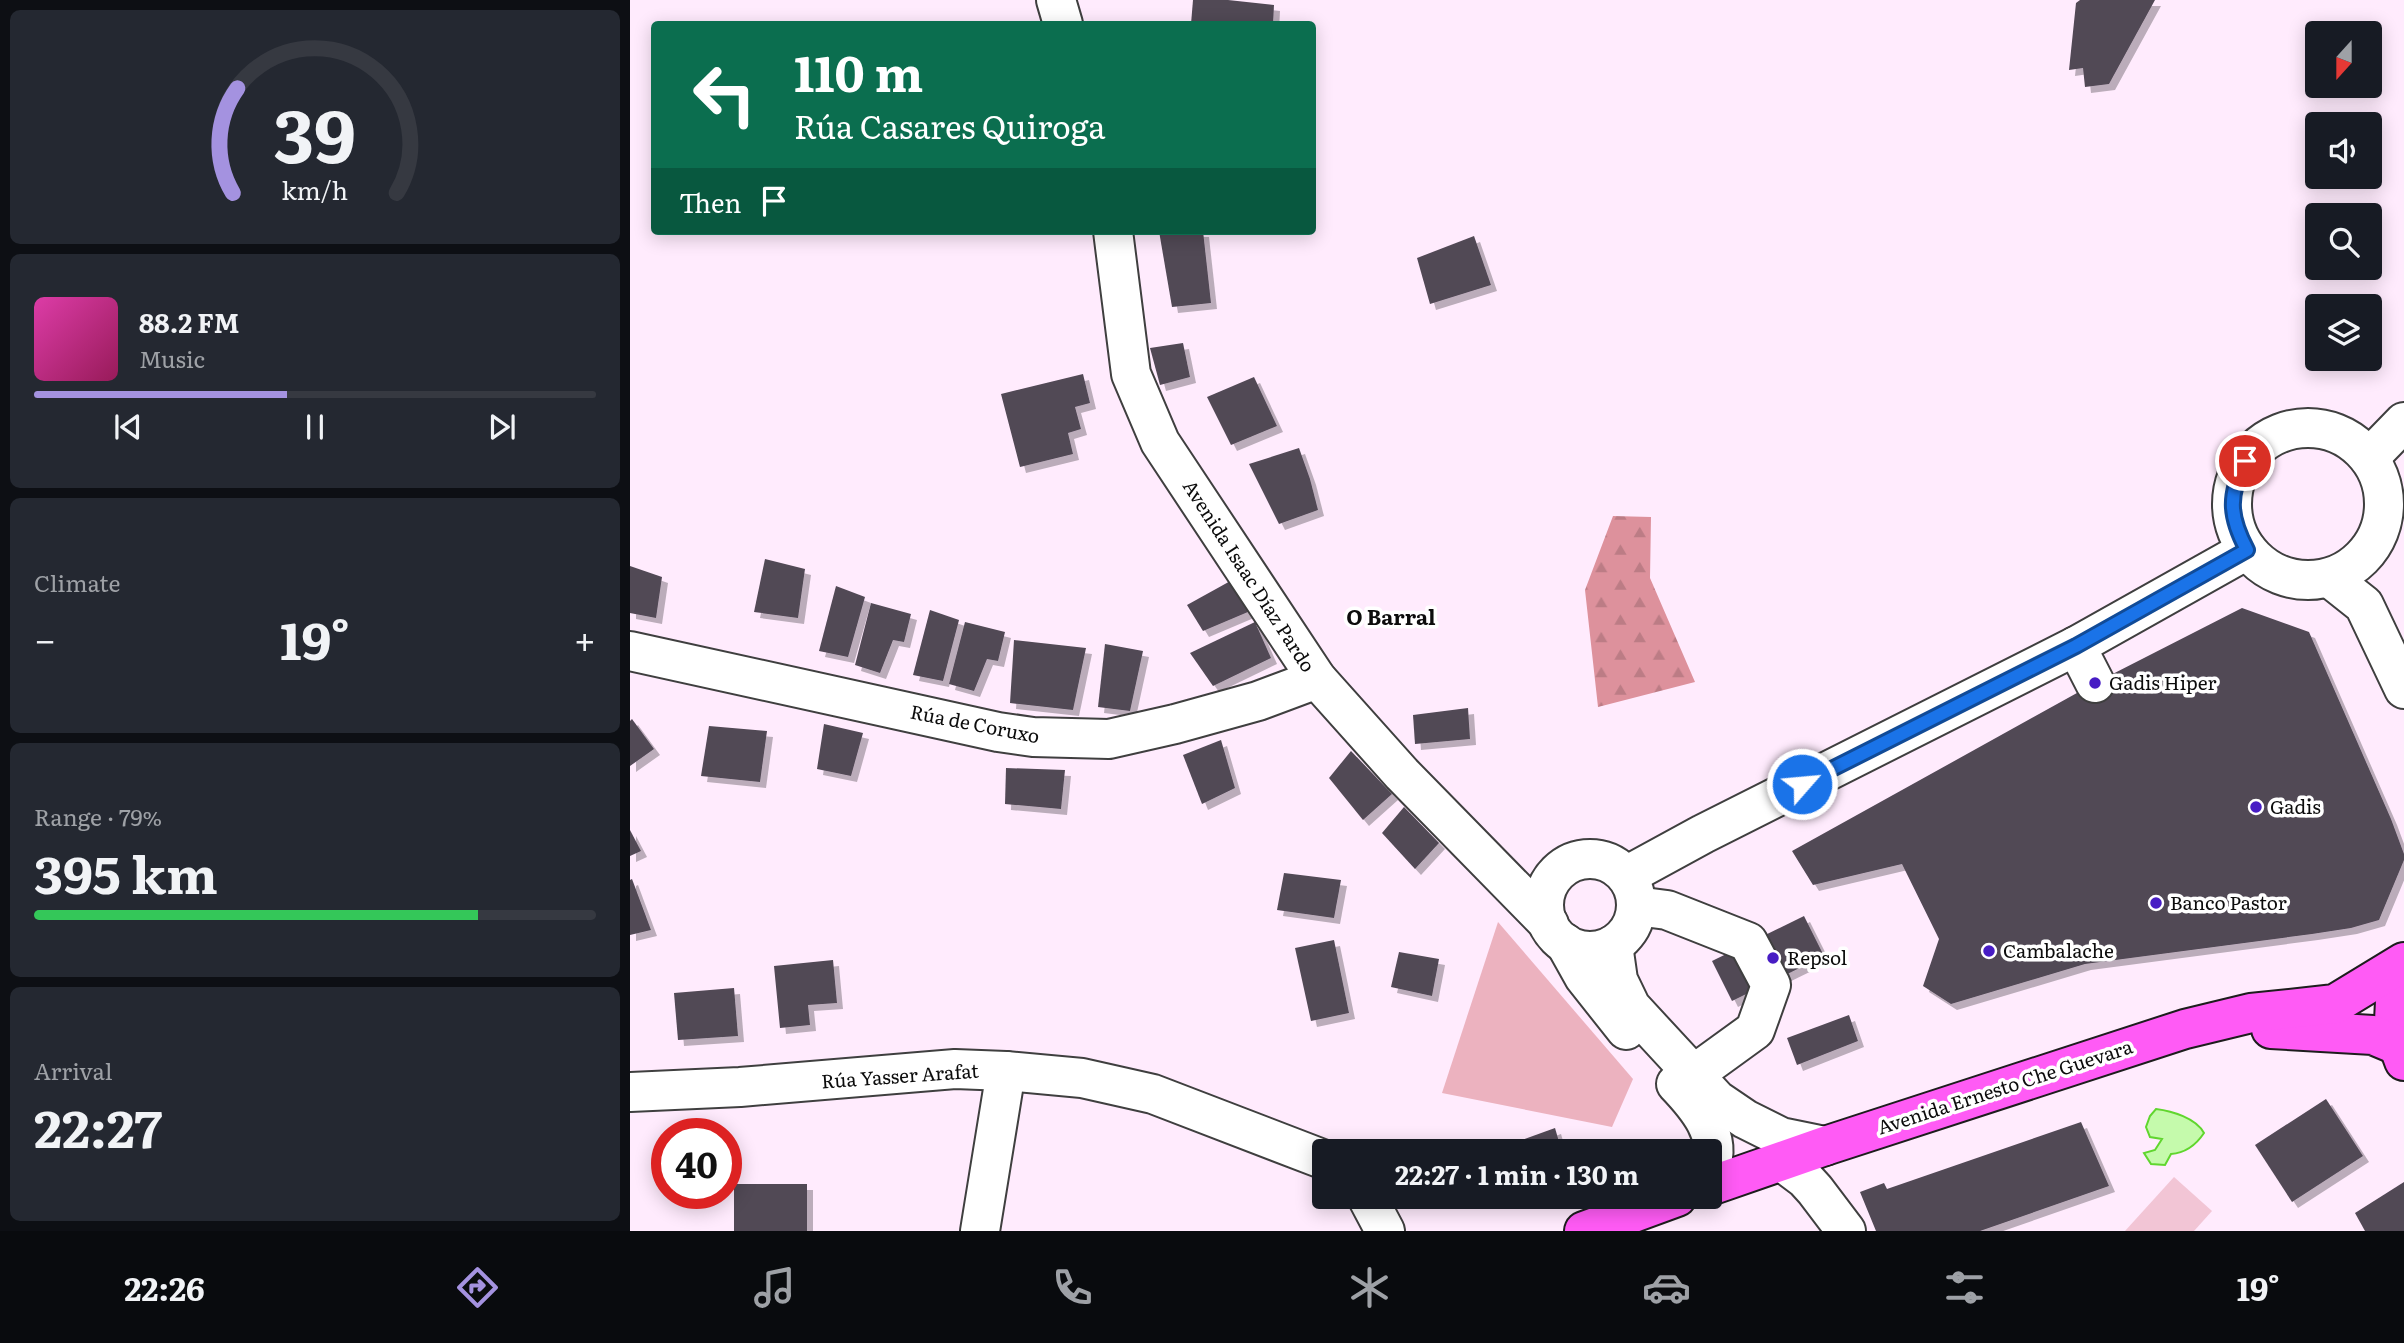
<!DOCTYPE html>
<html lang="en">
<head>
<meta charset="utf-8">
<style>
  :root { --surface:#171b24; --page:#242831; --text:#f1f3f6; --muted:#9ea1a6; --line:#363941; --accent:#a492e0 }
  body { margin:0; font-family:Literata,serif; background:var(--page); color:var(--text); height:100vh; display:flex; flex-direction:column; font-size:26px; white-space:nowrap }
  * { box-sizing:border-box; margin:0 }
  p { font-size:23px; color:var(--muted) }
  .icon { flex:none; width:38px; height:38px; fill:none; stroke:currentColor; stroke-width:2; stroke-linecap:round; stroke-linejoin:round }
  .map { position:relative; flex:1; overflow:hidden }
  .drawer { display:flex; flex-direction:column; gap:10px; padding:10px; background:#0d0f14; width:630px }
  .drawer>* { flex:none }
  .hud { position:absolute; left:21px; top:21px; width:665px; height:214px; border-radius:7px; box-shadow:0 4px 18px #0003; background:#0b6e4f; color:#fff; overflow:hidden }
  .needle { width:46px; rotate:201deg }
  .controls { position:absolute; left:1675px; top:21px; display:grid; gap:14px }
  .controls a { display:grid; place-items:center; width:77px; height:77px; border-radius:7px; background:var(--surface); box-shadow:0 4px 18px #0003; font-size:35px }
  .speed { position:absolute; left:21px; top:1118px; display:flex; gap:14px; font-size:35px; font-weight:700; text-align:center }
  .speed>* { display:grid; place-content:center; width:91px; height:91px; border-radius:50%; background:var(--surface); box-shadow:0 4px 18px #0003; line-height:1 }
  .speed .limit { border:10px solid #d22; background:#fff; color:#111 }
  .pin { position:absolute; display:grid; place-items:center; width:60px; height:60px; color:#fff; margin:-30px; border:4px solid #fff; border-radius:50%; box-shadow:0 2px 7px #0007 }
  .me { position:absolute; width:77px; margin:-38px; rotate:63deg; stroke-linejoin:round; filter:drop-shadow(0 0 5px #0008) }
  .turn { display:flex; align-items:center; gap:24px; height:147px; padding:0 28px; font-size:32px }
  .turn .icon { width:91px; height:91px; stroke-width:2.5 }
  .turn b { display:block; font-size:49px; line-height:60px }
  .then { display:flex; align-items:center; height:66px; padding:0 28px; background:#0003; gap:14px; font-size:26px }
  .big { font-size:52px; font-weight:700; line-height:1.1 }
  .drawer .widget { flex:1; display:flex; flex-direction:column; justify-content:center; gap:10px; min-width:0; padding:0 24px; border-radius:10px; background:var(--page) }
  .drawer .dial { align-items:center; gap:0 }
  .dial svg { height:182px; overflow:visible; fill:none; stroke:var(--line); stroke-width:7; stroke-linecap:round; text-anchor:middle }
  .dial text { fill:var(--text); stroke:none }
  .song { display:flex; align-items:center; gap:21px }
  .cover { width:84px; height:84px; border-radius:10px; background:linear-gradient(135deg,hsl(320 70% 55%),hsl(330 70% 35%)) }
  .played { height:7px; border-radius:4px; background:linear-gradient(90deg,var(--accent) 45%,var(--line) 45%) }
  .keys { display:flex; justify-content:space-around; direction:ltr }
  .heat { display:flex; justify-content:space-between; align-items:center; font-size:38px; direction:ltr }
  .charge { height:10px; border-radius:5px; background:linear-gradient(90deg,#34c759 79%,var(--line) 0) }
  .trip { position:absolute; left:682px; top:1139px; width:410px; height:70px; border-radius:7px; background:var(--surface); box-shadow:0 4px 18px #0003; font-weight:700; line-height:70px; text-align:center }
  .tab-bar { display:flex; height:112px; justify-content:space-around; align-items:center; background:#090b0e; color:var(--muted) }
  .tab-bar .icon { width:49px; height:49px }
  .tab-bar .on { color:var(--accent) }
  .tab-bar b { font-size:32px; color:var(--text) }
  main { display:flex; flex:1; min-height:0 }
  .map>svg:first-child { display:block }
  .grass { fill:#ecb2bf }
  .forest { fill:url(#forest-firs) }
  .pitch { fill:#f2c5d5 }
  .water { fill:#c5faac; stroke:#60d62e; stroke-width:2 }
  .building { fill:#514855; filter:url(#shadow) }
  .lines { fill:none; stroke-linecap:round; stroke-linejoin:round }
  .minor-casing { stroke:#3f3f3f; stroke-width:42 }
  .major-casing { stroke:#1d1d1d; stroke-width:42 }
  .minor { stroke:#fff; stroke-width:38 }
  .major { stroke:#ff5bf5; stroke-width:38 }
  .route-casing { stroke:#114b97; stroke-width:18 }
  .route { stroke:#1a73e8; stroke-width:12 }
  .poi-dot { fill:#471cc4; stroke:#fff; stroke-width:2.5 }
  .labels { text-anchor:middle; stroke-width:7; stroke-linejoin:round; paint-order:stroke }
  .street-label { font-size:19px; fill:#0c0c0c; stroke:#fff }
  .poi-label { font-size:19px; fill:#0c0c0c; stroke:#fff; text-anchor:start }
  .neighbourhood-label { font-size:21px; font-weight:bold; fill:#0c0c0c; stroke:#fff }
</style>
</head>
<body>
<main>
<section class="drawer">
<div class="widget dial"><svg viewBox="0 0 100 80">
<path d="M14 69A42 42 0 1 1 86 69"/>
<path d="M14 69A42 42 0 0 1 16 23" stroke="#a492e0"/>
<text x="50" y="56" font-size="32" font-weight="700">39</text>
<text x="50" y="72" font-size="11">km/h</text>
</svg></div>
<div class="widget">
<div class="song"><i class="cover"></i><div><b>88.2 FM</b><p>Music</p></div></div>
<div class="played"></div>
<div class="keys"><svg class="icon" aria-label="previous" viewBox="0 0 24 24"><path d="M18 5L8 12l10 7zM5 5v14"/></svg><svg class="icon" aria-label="pause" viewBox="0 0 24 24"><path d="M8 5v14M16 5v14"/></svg><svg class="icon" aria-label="next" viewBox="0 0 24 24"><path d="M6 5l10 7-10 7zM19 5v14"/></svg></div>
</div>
<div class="widget"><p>Climate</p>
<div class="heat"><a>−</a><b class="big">19°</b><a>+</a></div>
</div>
<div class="widget"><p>Range · 79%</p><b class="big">395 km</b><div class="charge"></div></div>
<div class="widget"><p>Arrival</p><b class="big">22:27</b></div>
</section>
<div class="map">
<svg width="1774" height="1231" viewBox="0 0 1774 1231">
  <defs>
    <pattern id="forest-firs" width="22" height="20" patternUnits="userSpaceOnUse" patternTransform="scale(1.75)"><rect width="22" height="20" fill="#dd919c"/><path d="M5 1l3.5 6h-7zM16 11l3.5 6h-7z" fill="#bc7c85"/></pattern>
    <filter id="shadow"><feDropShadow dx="6" dy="6" stdDeviation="0" flood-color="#0004"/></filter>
  </defs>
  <rect width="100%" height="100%" fill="#ffebfd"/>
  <!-- grass -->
  <polygon class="grass" points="868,922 1003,1079 982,1127 812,1093"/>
  <!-- forest -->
  <polygon class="forest" points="983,516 1021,517 1020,578 1065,682 968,707 955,590"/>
  <!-- pitch -->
  <polygon class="pitch" points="1544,1177 1582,1211 1564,1231 1495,1231"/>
  <!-- water -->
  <path class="water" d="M1526,1109C1542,1111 1566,1118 1574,1133C1566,1145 1555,1153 1541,1154L1535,1165L1521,1164L1514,1153L1525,1150L1532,1139L1520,1137L1516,1127L1520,1116Z"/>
  <!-- building -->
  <g class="building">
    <polygon points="563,0 598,0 644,5 643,24 561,24"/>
    <polygon points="1450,0 1525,0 1479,84 1455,87 1453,68 1439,70 1446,3"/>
    <polygon points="529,231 573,231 581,303 542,307"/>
    <polygon points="844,236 861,285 800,304 787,258"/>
    <polygon points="553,343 560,377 530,385 520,348"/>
    <polygon points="453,374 460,403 445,407 451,429 438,433 443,454 390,467 371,394"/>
    <polygon points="624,377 647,426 601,445 577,397"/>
    <polygon points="669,448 680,479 688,510 649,524 619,464"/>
    <polygon points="135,559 175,569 168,618 124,612"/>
    <polygon points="0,566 32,577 26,618 0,613"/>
    <polygon points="604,579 625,609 573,631 557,605"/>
    <polygon points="206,586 235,597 218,657 189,651"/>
    <polygon points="241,603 281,614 274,642 263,640 250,673 225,665"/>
    <polygon points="1612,608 1679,632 1761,819 1774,854 1774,860 1749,920 1721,928 1682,934 1455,964 1321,1004 1293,986 1309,939 1272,864 1183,885 1162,851 1465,683"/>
    <polygon points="300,610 329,620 313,681 283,675"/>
    <polygon points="335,622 375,632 368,661 357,659 344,691 319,684"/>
    <polygon points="625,622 641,658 583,686 560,653"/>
    <polygon points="384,640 456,648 443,710 380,703"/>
    <polygon points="475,644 513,651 500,711 468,707"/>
    <polygon points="838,708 840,739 785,744 783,715"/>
    <polygon points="2,719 24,749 0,766 0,721"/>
    <polygon points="194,724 233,733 221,776 187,769"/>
    <polygon points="79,726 137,731 130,782 71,776"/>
    <polygon points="591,740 605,788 572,804 553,755"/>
    <polygon points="721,751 762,794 733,820 699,778"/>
    <polygon points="376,768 435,770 431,809 375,804"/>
    <polygon points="774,807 809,843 785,869 752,833"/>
    <polygon points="0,830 11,851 0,856"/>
    <polygon points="654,873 711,880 704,918 647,910"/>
    <polygon points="2,879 21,930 0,935 0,880"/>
    <polygon points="1174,916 1194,956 1102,1001 1082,961"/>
    <polygon points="704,940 719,1013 681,1021 665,948"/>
    <polygon points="769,952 809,959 802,996 761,987"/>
    <polygon points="203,960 207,1003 178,1005 180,1025 150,1028 144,966"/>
    <polygon points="104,988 108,1036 48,1040 44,993"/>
    <polygon points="1219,1015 1228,1041 1167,1065 1157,1038"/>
    <polygon points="1696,1099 1733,1156 1662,1202 1625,1145"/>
    <polygon points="1451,1122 1479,1186 1350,1231 1246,1231 1230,1192 1254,1183 1257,1189"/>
    <polygon points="925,1128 932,1152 862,1152 862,1151"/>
    <polygon points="1774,1182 1774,1231 1735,1231 1725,1213"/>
    <rect x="104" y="1184" width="73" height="47"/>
  </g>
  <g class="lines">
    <!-- minor casing -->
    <g class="minor-casing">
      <g id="minor">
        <polyline points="426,0 433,24"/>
        <polyline points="483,231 501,374 530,442 687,679 772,774 919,924"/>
        <circle cx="1678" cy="504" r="76"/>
        <polyline points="1739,458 1774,422"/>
        <polyline points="1700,578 1734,605 1774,689"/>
        <polyline points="1446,646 1465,683"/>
        <polyline points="0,651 368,732 403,737 479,739 545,724 628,701 687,679"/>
        <circle cx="960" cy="905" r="46"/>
        <polyline points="996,876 1073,834 1446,646 1617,550"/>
        <polyline points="1006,906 1037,910 1118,942 1141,985 1125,1030 1063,1075"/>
        <polyline points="935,943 954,977 996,1030"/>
        <polyline points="983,945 988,980 1001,1007 1087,1100 1115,1119 1151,1137 1195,1146"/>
        <path d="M1046,1084C1067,1106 1093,1136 1080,1168"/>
        <polyline points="0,1092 110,1087 325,1069 376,1071 452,1078 523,1094 695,1160"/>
        <polyline points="1151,1161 1175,1179 1185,1190 1216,1231"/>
        <polyline points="737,1197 755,1231"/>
        <polyline points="350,1231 376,1071"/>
      </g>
    </g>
    <!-- major casing -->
    <g class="major-casing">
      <g id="major">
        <path d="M1774,969C1761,1000 1761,1030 1774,1061"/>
        <polyline points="1641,1029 1743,1035 1767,1045"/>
        <polyline points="1080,1186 1195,1146 1555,1029 1621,1013 1705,1004 1774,962"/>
        <polyline points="954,1231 1047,1197"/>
      </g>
    </g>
    <!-- minor -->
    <use href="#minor" class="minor"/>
    <!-- major -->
    <use href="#major" class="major"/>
  </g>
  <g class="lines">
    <!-- route casing -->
    <g class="route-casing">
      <path id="route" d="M1172,784L1446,646L1617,550C1599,516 1598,496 1615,461"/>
    </g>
    <!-- route -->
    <use href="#route" class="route"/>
  </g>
  <!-- markers -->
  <g class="poi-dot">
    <circle cx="1465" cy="683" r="7"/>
    <circle cx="1626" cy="807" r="7"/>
    <circle cx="1526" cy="903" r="7"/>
    <circle cx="1359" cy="951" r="7"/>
    <circle cx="1143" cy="958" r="7"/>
  </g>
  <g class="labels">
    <!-- street labels -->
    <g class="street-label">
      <text transform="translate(619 576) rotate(57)" y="7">Avenida Isaac Díaz Pardo</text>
      <text transform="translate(345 724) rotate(11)" y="7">Rúa de Coruxo</text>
      <text transform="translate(270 1076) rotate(-4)" y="7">Rúa Yasser Arafat</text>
      <text transform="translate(1375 1087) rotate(-18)" y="7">Avenida Ernesto Che Guevara</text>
    </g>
    <!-- poi labels -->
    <g class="poi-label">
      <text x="1479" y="690">Gadis Hiper</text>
      <text x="1640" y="814">Gadis</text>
      <text x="1540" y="910">Banco Pastor</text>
      <text x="1373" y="958">Cambalache</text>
      <text x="1157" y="965">Repsol</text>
    </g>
    <!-- neighbourhood labels -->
    <g class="neighbourhood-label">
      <text x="761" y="625">O Barral</text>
    </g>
  </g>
</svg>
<div class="controls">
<a><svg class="needle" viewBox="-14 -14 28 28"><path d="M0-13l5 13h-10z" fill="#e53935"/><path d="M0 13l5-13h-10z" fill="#9ea1a6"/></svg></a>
<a><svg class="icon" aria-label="sound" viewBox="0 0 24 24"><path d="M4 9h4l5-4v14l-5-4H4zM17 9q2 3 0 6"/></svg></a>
<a><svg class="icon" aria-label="search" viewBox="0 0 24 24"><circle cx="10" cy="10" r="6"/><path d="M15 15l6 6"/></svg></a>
<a><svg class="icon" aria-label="layers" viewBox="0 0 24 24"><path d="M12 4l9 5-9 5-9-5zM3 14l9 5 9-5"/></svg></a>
</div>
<div class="speed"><div class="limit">40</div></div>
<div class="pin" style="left:1615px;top:461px;background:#d93025"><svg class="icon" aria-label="arrive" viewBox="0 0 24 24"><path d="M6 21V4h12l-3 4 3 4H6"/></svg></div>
<svg class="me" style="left:1172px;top:784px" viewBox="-20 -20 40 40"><circle r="17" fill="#1a73e8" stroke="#fff" stroke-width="3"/><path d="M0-11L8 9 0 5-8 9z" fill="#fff"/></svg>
<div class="trip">22:27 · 1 min · 130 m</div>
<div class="hud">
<div class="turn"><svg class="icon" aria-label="left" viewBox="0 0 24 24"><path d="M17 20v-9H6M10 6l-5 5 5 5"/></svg><div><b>110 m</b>Rúa Casares Quiroga</div></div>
<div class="then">Then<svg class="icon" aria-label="arrive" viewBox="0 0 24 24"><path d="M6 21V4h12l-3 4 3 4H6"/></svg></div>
</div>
</div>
</main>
<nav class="tab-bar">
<b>22:26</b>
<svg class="icon on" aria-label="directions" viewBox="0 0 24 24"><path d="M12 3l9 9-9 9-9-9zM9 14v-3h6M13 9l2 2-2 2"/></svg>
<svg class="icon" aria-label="music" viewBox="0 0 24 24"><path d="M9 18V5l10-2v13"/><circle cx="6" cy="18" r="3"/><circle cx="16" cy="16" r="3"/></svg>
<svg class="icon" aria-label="phone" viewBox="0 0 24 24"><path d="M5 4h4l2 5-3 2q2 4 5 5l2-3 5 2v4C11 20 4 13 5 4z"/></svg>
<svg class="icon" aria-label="climate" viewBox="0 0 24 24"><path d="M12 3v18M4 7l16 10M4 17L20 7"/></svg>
<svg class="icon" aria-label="car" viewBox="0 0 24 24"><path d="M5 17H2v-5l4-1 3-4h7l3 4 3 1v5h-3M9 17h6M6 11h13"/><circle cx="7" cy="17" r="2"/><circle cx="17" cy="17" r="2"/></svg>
<svg class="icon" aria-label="filters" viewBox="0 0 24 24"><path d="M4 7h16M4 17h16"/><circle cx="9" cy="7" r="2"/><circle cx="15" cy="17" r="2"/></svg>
<b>19°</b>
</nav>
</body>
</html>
